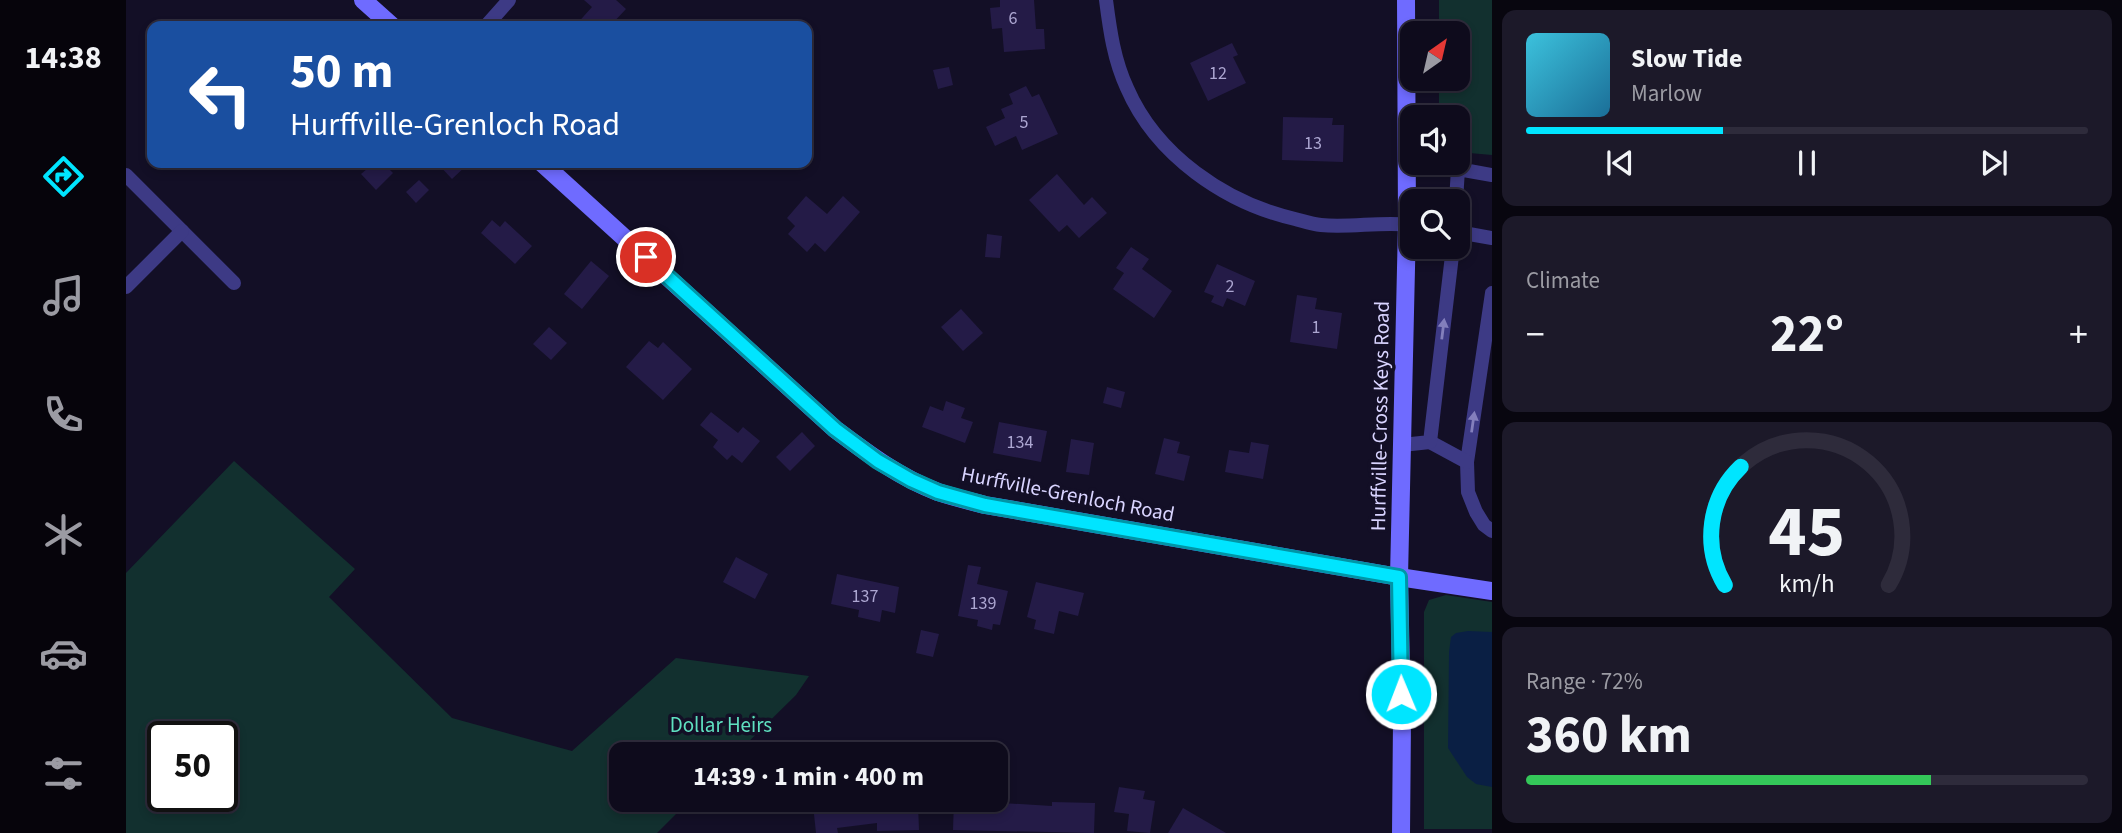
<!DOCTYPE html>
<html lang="en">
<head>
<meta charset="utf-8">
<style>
  :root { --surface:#0e0b1c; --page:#1c1929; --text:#f1f3f6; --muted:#9b9ba3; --line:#2e2b3b; --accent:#00e5ff }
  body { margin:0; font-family:"Source Sans 3",sans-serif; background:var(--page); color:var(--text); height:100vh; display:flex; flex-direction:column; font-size:26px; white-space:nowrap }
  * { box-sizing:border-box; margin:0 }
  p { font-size:23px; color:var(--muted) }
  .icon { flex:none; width:38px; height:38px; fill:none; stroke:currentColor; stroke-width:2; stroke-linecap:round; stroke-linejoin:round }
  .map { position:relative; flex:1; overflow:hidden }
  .side { display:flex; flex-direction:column; gap:10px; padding:10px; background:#08060f; width:630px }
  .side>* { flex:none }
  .guide { position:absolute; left:21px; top:21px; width:665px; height:147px; border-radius:14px; box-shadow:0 4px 10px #0003,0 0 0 2px var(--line); background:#1a4fa0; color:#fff; overflow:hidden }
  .needle { width:46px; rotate:34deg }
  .tools { position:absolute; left:1274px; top:21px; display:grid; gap:14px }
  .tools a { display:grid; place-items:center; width:70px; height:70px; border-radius:14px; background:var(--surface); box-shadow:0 4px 10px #0003,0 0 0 2px var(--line); font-size:35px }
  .speed { position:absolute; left:21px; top:721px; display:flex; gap:14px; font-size:35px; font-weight:700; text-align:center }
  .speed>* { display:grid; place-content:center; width:91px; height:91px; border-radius:50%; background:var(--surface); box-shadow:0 4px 10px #0003,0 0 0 2px var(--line); line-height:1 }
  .speed .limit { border:4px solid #111; border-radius:10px; background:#fff; color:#111 }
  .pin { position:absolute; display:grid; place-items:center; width:60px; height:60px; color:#fff; margin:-30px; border:4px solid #fff; border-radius:50%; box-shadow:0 2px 7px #0007 }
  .me { position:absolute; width:77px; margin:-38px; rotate:359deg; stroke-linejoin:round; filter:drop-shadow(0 0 5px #0008) }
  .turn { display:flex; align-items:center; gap:24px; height:147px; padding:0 28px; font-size:32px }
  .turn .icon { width:91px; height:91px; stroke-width:2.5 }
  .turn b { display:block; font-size:49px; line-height:60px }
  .big { font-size:52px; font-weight:700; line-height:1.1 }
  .side .widget { flex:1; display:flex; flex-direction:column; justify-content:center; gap:10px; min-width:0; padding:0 24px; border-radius:14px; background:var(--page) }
  .side .dial { align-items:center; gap:0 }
  .dial svg { height:182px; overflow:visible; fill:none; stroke:var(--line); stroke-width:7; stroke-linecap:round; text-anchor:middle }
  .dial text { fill:var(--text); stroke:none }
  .song { display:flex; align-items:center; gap:21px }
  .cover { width:84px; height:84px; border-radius:10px; background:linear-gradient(135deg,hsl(190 70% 55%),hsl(200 70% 35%)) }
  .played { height:7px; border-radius:4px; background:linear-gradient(90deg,var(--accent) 35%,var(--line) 35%) }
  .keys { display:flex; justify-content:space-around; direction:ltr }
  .heat { display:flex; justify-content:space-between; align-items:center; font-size:38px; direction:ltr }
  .charge { height:10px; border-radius:5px; background:linear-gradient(90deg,#34c759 72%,var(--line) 0) }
  .trip { position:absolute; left:483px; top:742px; width:399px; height:70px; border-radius:14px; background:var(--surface); box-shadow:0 4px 10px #0003,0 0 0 2px var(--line); font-weight:700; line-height:70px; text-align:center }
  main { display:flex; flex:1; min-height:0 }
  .tab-bar { display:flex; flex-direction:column; width:126px; justify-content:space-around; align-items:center; background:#06040b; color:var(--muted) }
  .tab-bar .icon { width:49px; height:49px }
  .tab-bar .on { color:var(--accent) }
  .tab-bar b { font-size:32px; color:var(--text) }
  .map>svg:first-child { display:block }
  .green { fill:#12302f; fill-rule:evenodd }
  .water { fill:#0a1f44 }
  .building { fill:#241b47 }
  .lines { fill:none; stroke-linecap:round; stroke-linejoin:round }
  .minor { stroke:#3d3a85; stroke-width:14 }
  .secondary { stroke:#6f6bff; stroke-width:18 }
  .oneway { fill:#837fbc }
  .route-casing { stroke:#0095a6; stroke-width:18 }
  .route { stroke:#00e5ff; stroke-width:12 }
  .labels { text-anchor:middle; stroke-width:7; stroke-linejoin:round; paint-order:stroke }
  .number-label { font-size:18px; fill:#aca6d1 }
  .street-label { font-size:21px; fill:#d9d4ff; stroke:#130f26 }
  .park-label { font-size:21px; fill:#5fe0c0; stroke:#130f26 }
</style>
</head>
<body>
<main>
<nav class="tab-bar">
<b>14:38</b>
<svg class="icon on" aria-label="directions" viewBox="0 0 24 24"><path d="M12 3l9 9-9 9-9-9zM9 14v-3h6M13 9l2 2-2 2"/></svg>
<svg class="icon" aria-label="music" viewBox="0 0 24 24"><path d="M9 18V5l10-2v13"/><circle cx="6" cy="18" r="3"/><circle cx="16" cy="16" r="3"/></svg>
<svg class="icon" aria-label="phone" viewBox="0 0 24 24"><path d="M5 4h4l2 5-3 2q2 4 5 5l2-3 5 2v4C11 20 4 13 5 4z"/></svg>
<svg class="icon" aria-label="climate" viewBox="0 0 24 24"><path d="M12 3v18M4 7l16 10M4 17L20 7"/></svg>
<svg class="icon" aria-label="car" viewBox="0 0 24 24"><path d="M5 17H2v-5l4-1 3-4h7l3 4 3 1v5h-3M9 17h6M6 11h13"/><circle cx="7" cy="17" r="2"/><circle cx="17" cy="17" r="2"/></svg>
<svg class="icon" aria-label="filters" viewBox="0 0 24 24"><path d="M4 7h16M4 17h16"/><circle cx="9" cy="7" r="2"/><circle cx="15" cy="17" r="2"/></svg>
</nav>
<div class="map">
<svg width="1366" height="833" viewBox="0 0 1366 833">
  <rect width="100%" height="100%" fill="#130f26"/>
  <!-- green -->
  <g class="green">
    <polygon points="1313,0 1366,0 1366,155 1332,152 1332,117 1313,117 1313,79 1332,79 1332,33 1313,33"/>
    <path d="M108,461L229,569L203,597L326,718L446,751L550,658L683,676L670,695L610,754H495V800H564L531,833H0V573ZM37,737H96V796H37Z"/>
    <polygon points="1320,595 1366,602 1366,829 1298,829 1298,612 1303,600"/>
  </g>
  <!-- water -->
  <polygon class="water" points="1342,631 1366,632 1366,787 1350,784 1341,777 1322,748 1323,652 1325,637 1330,633"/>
  <!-- building -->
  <g class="building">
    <polygon points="458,0 490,0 500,9 484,26 449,26 466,7"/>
    <polygon points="874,0 908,0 910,29 918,29 919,49 878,52 876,28 866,29 864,8 874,7"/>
    <polygon points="1106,43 1112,55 1107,57 1120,83 1082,101 1064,63"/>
    <polygon points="823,67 827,85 812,89 807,70"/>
    <polygon points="900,86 906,97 913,94 932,134 896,150 890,136 869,146 860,127 879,118 875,109 887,104 883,94"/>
    <polygon points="1157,117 1207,118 1206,125 1218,125 1217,162 1156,160"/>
    <polygon points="248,163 257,163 267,173 250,190 235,174"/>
    <polygon points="311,163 343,163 326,179"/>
    <polygon points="931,174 958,205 966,197 981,213 953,238 941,225 933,232 903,200"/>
    <polygon points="293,180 303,190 290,203 280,192"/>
    <polygon points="680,196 701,214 717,196 734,212 699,252 689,243 681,252 662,234 669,226 661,218"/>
    <polygon points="366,220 374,227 379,221 406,246 389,264 355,233"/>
    <polygon points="861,234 876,236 874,258 859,257"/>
    <polygon points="1005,247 1023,259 1016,269 1046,291 1028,318 987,289 998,273 990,268"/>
    <polygon points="465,261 483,276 456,309 438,294"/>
    <polygon points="1091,264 1129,281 1119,306 1101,298 1097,307 1085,302 1088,296 1078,292"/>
    <polygon points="1171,295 1191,298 1189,309 1216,313 1211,349 1164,342"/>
    <polygon points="835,309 857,333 837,351 815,327"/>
    <polygon points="423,327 441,343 425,360 407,344"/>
    <polygon points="523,341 532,348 537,342 566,369 537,400 500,367"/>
    <polygon points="981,387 999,392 995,408 977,403"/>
    <polygon points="820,401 839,408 835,418 847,422 839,443 796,427 804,406 817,411"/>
    <polygon points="585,412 612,433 617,427 634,441 616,463 606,455 601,460 587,447 592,440 574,425"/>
    <polygon points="873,422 921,431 915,462 867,453"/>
    <polygon points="676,432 689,446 664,471 650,457"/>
    <polygon points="1038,438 1054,442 1051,453 1064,456 1058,481 1029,474"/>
    <polygon points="945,439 968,443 963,475 940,472"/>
    <polygon points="1125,442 1143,445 1137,479 1099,472 1103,450 1123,453"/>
    <polygon points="610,557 642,574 629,599 597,582"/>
    <polygon points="842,565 855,567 851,584 882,591 874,625 867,624 866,630 851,626 852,620 832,616"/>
    <polygon points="711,574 773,587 769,613 756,610 754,622 732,617 733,610 705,604"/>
    <polygon points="910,582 958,593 952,616 933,611 928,634 908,629 910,620 901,617"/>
    <polygon points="795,630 813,634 807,657 790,653"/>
    <polygon points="993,787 1019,791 1017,799 1029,801 1024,833 1001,831 1003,814 988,812"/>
    <polygon points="730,800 730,805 792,804 793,830 751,831 751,823 711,828 712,833 690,833 687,805"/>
    <polygon points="828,800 926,806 926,802 969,803 968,833 827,830"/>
    <polygon points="1057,808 1100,833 1042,833"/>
  </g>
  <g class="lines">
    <!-- minor -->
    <g class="minor">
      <path d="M980,0C984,31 988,60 1001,88C1030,155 1099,203 1169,219C1177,221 1186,224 1195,225C1225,228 1256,221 1286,225"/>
      <polyline points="360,26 383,0"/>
      <polyline points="0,175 108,283"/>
      <polyline points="1330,201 1332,169 1366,175"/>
      <polyline points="1332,232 1366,238"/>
      <polyline points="0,287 56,231"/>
      <polyline points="1366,293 1341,462 1342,492 1350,512 1358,525 1366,531"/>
      <polyline points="1304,442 1341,462"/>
      <polyline points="1276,445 1304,442 1327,247"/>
    </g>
    <!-- secondary -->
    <g class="secondary">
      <polyline points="237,0 266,26"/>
      <path d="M416,163L709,429C741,453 774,478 812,492C827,497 843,501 859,505L1273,577L1366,591"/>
      <polyline points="1275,833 1276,720 1273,577 1281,224 1280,0"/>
    </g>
  </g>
  <!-- one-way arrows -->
  <defs><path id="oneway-solid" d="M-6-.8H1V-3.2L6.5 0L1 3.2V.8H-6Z" transform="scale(1.75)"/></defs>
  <g class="oneway">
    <use href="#oneway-solid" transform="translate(1317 329) rotate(-83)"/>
    <use href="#oneway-solid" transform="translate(1347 422) rotate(-82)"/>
  </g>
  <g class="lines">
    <!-- route casing -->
    <g class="route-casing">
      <polyline id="route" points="520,257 709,429 752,461 785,480 812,492 859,505 1273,577 1275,694"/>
    </g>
    <!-- route -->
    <use href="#route" class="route"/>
  </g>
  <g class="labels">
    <!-- number labels -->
    <g class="number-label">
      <text x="887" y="24">6</text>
      <text x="1092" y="79">12</text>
      <text x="898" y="128">5</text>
      <text x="1187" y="149">13</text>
      <text x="1104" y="292">2</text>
      <text x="1190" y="333">1</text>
      <text x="894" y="448">134</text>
      <text x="739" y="602">137</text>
      <text x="857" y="609">139</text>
    </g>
    <!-- street labels -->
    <g class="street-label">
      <text transform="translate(1254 416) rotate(-89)" y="7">Hurffville-Cross Keys Road</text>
      <text transform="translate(942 494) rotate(11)" y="7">Hurffville-Grenloch Road</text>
    </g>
    <!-- park labels -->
    <g class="park-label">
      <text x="595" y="732">Dollar Heirs</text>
    </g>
  </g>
</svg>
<div class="tools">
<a><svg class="needle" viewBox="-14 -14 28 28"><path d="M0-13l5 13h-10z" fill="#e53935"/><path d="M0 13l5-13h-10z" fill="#9b9ba3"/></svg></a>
<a><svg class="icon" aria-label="sound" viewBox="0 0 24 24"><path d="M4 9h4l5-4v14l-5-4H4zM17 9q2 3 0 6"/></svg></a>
<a><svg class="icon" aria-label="search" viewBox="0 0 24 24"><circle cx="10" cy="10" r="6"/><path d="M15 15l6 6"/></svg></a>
</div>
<div class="speed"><div class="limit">50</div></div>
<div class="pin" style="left:520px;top:257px;background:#d93025"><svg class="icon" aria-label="arrive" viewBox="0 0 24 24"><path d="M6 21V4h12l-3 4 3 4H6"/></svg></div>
<svg class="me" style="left:1275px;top:694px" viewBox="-20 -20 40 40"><circle r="17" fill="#00e5ff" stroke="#fff" stroke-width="3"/><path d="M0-11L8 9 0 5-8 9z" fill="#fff"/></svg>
<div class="trip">14:39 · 1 min · 400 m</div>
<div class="guide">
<div class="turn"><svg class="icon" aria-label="left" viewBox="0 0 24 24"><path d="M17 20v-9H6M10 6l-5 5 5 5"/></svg><div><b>50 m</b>Hurffville-Grenloch Road</div></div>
</div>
</div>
<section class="side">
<div class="widget">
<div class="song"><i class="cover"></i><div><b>Slow Tide</b><p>Marlow</p></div></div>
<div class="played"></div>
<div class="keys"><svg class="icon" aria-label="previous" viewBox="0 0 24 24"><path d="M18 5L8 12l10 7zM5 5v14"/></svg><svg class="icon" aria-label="pause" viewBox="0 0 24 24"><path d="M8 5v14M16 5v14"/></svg><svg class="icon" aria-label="next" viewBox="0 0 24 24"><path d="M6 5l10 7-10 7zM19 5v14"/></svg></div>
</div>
<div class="widget"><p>Climate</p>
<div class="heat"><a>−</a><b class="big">22°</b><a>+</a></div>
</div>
<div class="widget dial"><svg viewBox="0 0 100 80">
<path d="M14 69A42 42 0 1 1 86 69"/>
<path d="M14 69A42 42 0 0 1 21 17" stroke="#00e5ff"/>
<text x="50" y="56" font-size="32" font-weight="700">45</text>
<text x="50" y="72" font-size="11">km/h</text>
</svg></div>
<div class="widget"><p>Range · 72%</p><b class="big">360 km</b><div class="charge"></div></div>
</section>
</main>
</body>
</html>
